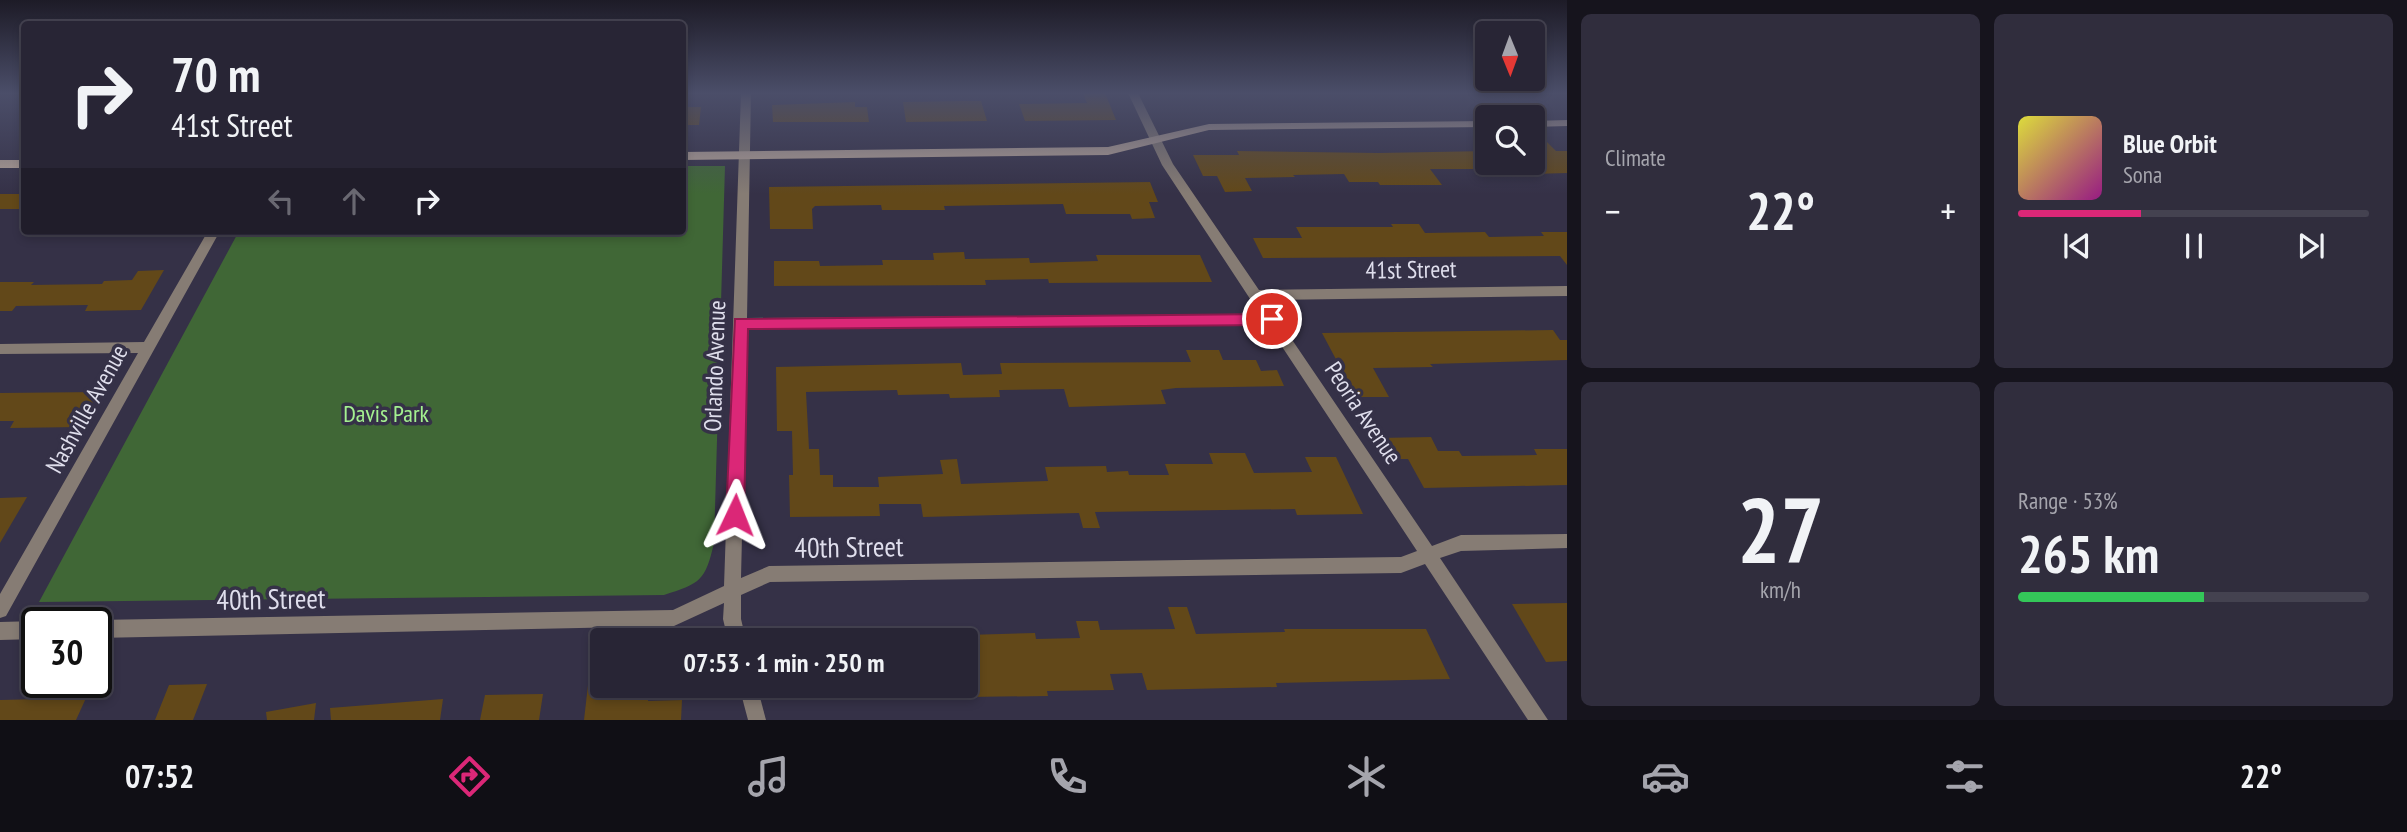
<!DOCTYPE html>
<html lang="en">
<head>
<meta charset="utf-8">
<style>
  :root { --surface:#282535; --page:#302d3d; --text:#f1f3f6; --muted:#a5a5ad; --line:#444250; --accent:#db2777 }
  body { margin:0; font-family:"PT Sans Narrow",sans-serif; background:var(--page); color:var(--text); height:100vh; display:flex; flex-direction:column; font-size:26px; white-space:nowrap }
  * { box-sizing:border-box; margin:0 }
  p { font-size:23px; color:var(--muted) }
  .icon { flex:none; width:38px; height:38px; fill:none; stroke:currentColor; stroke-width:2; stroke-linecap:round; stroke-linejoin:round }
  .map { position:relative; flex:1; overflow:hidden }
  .side { display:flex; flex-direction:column; gap:14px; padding:14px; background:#16141d; width:840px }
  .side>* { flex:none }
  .guide { position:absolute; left:21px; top:21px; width:665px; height:214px; border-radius:7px; box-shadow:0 4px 10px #0003,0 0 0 2px var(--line); background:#282535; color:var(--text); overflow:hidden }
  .needle { width:46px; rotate:179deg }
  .buttons { position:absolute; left:1475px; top:21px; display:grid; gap:14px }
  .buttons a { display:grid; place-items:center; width:70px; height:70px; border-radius:7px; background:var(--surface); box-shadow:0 4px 10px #0003,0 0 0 2px var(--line); font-size:35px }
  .speed { position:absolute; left:21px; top:607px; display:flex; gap:14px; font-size:35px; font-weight:700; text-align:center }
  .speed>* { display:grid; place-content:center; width:91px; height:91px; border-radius:50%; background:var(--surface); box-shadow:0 4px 10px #0003,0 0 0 2px var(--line); line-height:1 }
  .speed .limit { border:4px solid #111; border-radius:10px; background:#fff; color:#111 }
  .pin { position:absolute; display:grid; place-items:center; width:60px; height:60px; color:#fff; margin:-30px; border:4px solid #fff; border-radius:50%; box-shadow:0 2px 7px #0007 }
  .me { position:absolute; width:77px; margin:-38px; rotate:2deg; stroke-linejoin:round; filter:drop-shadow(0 0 5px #0008) }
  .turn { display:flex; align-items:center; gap:24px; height:147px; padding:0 35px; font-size:32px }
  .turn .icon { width:91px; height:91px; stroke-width:2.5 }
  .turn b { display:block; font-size:49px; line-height:60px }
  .lanes { display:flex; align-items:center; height:66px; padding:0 35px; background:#0003; justify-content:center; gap:35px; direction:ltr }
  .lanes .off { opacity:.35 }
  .big { font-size:52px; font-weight:800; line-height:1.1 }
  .side .tile { flex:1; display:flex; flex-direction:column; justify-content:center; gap:10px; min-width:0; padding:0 24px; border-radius:10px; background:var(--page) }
  .side .dial { align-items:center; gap:0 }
  .dial b { font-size:91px; line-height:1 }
  .song { display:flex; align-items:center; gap:21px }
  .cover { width:84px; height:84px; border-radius:10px; background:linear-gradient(135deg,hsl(60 70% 55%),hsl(310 70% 35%)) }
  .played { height:7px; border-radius:4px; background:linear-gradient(90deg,var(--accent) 35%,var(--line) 35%) }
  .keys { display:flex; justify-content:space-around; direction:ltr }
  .heat { display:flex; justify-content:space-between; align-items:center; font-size:38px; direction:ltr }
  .charge { height:10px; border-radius:5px; background:linear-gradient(90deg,#34c759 53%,var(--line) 0) }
  .side .tiles { flex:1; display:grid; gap:14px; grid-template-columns:repeat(2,1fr) }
  .trip { position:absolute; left:590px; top:628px; width:388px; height:70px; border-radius:7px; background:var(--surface); box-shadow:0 4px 10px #0003,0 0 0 2px var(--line); font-weight:800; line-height:70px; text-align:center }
  .menu { display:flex; height:112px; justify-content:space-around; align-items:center; background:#100f15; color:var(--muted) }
  .menu .icon { width:49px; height:49px }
  .menu .on { color:var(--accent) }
  .menu b { font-size:32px; color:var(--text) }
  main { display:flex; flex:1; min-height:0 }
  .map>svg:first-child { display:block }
  .green { fill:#406736 }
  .building { fill:#624819 }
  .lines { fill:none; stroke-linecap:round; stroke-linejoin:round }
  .street { fill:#867c74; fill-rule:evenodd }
  .secondary { fill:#b4a397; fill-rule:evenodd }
  .route { fill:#db2777; stroke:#8e194d; stroke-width:2 }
  .labels { text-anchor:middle; stroke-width:7; stroke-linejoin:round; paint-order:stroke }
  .street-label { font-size:24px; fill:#dfdeec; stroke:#353147 }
  .park-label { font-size:24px; fill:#a4f190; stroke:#353147 }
  .near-street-label { font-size:28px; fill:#dfdeec; stroke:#353147 }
</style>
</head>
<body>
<main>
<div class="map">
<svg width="1567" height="720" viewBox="0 0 1567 720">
  <rect width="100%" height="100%" fill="#353147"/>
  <!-- green -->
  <path class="green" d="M683,166H725L714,543C705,581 701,583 664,595L39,602L239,231H682Z"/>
  <!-- building -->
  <g class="building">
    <polygon points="1083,93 1105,93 1116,120 1025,121 1019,104 1087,103"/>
    <polygon points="962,101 981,101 987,121 906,122 903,102"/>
    <polygon points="855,102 855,107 867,107 869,122 773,122 772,105"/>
    <polygon points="682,107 701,107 699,125 682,125"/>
    <polygon points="1533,142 1547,142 1556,151 1567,151 1567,173 1533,174"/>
    <polygon points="1237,151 1378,153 1488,151 1488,169 1430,169 1442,185 1380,185 1378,182 1349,182 1344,174 1293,175 1295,177 1245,178 1252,191 1225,192 1217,176 1203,176 1193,155 1239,155"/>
    <polygon points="1150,182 1158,202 1149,202 1155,218 1132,219 1130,214 1066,214 1063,204 944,206 945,210 882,210 881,205 815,206 812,209 813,229 770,229 769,187"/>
    <rect x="0" y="194" width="24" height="15"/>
    <polygon points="1391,224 1419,224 1425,233 1485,232 1489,237 1544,236 1541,232 1567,232 1567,265 1560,256 1263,258 1253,238 1302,238 1296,227 1393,227"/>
    <polygon points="964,252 965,259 1029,258 1030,263 1098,261 1096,255 1200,255 1212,282 1049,283 1048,279 985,280 986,285 774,286 774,261 819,261 820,266 883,265 882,260 934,260 933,253"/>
    <polygon points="164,270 141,310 85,311 88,305 16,306 12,311 0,311 0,282 34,282 31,285 102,284 104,281 132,280 138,271"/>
    <polygon points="1553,330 1560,340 1567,340 1567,360 1430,364 1433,367 1373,368 1389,397 1356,397 1322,333"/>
    <polygon points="1186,350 1219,350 1223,360 1256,360 1261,371 1277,370 1284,386 1176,388 1161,390 1166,404 1069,407 1064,389 999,390 1000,397 950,398 949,394 898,395 897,390 806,392 809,449 819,449 820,475 833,475 833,487 879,487 878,477 943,474 940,460 957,459 961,484 1048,481 1045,467 1106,466 1107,472 1128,471 1129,475 1169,475 1165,464 1213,464 1209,453 1245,453 1254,473 1312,472 1305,457 1336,457 1363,514 1297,515 1295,509 1095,512 1100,528 1083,528 1079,513 923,517 921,504 879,504 880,516 790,517 789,475 793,475 792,431 777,431 776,367 961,363 963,375 1002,374 1000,363 1191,362"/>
    <polygon points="99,392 79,427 10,428 14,421 0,421 0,393"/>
    <polygon points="1431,437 1438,451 1459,451 1462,456 1537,455 1534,449 1567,449 1567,485 1424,488 1408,459 1390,459 1379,438"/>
    <polygon points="27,497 0,543 0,498"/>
    <polygon points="1567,603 1567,661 1546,662 1512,604"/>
    <polygon points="1168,607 1187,607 1196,634 1285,632 1284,629 1426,629 1450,679 1276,683 1277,687 1147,690 1142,673 1110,674 1114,690 1047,691 1048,696 966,697 966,635 1035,633 1036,639 1080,638 1076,621 1098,621 1100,630 1175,629"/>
    <polygon points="207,684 193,720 155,720 169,685"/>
    <polygon points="588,685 649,686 648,701 682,700 681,720 584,720"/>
    <polygon points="543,694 539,720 480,720 485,695"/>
    <polygon points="86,698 76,720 0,720 0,700"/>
    <polygon points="443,699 440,720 331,720 330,708"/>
    <polygon points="316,703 314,720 267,720 266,712"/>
  </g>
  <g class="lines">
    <!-- street -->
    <g class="street">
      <path d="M741,93H751L747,318L1260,314L1162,165L1128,93H1138L1173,164L1259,290L1567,286V296L1265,300L1432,546L1461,535L1567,534V548L1461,551L1440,558L1548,720H1528L1425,564L1401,573L770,582L741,595V619L746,640H728L723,619L724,603L674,626L96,638V623H90L96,620L673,610L724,586ZM1267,324L1417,551L1401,557L769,566L741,578L747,328Z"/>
      <polygon points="208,231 220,231 6,616 0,618 0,594 138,353 0,354 0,344 144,342"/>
      <polygon points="37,621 41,623 37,623 37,639 0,640 0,622"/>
      <polygon points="739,686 757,686 766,720 748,720"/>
    </g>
    <!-- secondary -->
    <g class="secondary">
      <polygon points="1567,120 1567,126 1533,127 1533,121"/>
      <polygon points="1488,121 1488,127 1209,130 1108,155 682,160 682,152 1108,147 1209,124"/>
      <rect x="0" y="160" width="24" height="8"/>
    </g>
  </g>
  <!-- sky -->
  <linearGradient id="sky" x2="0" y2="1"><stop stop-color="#1d1b27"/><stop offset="0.48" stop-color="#4b4e69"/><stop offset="1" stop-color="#4b4e69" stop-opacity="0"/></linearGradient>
  <rect width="1567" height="194" fill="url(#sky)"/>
  <!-- route -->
  <polygon class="route" points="1272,314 1280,319 1272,325 748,329 744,515 741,521 735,523 728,521 726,515 735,319"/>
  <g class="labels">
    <!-- street labels -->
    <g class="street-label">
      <text transform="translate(1411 270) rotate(-1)" y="8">41st Street</text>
      <text transform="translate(715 366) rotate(-88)" y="8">Orlando Avenue</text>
      <text transform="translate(87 409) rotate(-61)" y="8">Nashville Avenue</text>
      <text transform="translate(1363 413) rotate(56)" y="8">Peoria Avenue</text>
    </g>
    <!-- park labels -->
    <g class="park-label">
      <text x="386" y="422">Davis Park</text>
    </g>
    <!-- near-street labels -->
    <g class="near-street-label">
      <text transform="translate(849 547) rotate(-1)" y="10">40th Street</text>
      <text transform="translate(271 599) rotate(-1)" y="10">40th Street</text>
    </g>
  </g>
</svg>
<div class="buttons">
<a><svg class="needle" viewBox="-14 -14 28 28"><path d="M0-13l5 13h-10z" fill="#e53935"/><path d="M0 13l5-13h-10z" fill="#a5a5ad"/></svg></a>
<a><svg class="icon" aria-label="search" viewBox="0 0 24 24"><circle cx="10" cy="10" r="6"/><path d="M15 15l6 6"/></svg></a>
</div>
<div class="speed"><div class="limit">30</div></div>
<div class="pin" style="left:1272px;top:319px;background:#d93025"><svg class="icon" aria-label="arrive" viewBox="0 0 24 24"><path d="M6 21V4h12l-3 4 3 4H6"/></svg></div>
<svg class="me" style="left:735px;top:515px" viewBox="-20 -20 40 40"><path d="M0-17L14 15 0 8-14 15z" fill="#db2777" stroke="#fff" stroke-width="4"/></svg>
<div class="trip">07:53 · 1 min · 250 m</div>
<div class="guide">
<div class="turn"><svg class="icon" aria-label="right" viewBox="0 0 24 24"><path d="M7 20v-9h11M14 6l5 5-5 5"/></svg><div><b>70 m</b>41st Street</div></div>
<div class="lanes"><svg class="icon off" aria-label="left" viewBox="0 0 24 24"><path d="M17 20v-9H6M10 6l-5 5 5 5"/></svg><svg class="icon off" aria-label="ahead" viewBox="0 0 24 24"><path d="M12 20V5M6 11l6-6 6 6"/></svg><svg class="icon" aria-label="right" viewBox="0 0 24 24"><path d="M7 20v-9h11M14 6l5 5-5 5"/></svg></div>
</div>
</div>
<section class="side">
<div class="tiles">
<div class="tile"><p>Climate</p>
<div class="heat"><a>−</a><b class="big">22°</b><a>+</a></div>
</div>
<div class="tile">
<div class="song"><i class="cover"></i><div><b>Blue Orbit</b><p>Sona</p></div></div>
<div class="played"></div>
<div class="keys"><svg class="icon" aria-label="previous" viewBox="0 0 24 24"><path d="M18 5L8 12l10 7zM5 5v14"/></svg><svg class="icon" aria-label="pause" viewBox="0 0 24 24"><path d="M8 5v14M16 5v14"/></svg><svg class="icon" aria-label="next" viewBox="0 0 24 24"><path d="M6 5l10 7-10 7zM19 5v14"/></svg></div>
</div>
<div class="tile dial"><b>27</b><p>km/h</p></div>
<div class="tile"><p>Range · 53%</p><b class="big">265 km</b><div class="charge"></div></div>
</div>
</section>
</main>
<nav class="menu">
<b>07:52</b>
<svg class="icon on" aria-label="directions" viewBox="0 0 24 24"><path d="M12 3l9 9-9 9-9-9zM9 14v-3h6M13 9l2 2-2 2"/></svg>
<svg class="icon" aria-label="music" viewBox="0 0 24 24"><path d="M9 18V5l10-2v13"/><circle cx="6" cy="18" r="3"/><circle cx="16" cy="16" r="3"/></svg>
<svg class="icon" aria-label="phone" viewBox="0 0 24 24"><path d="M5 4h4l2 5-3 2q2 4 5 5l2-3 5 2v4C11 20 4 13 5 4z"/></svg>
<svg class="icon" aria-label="climate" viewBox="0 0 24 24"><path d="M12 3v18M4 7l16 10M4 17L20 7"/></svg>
<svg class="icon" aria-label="car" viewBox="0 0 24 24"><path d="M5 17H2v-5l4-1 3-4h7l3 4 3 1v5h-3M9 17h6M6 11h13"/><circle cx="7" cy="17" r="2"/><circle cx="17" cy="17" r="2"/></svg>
<svg class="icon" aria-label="filters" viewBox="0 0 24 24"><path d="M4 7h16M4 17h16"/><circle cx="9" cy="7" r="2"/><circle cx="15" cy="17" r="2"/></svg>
<b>22°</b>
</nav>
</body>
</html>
